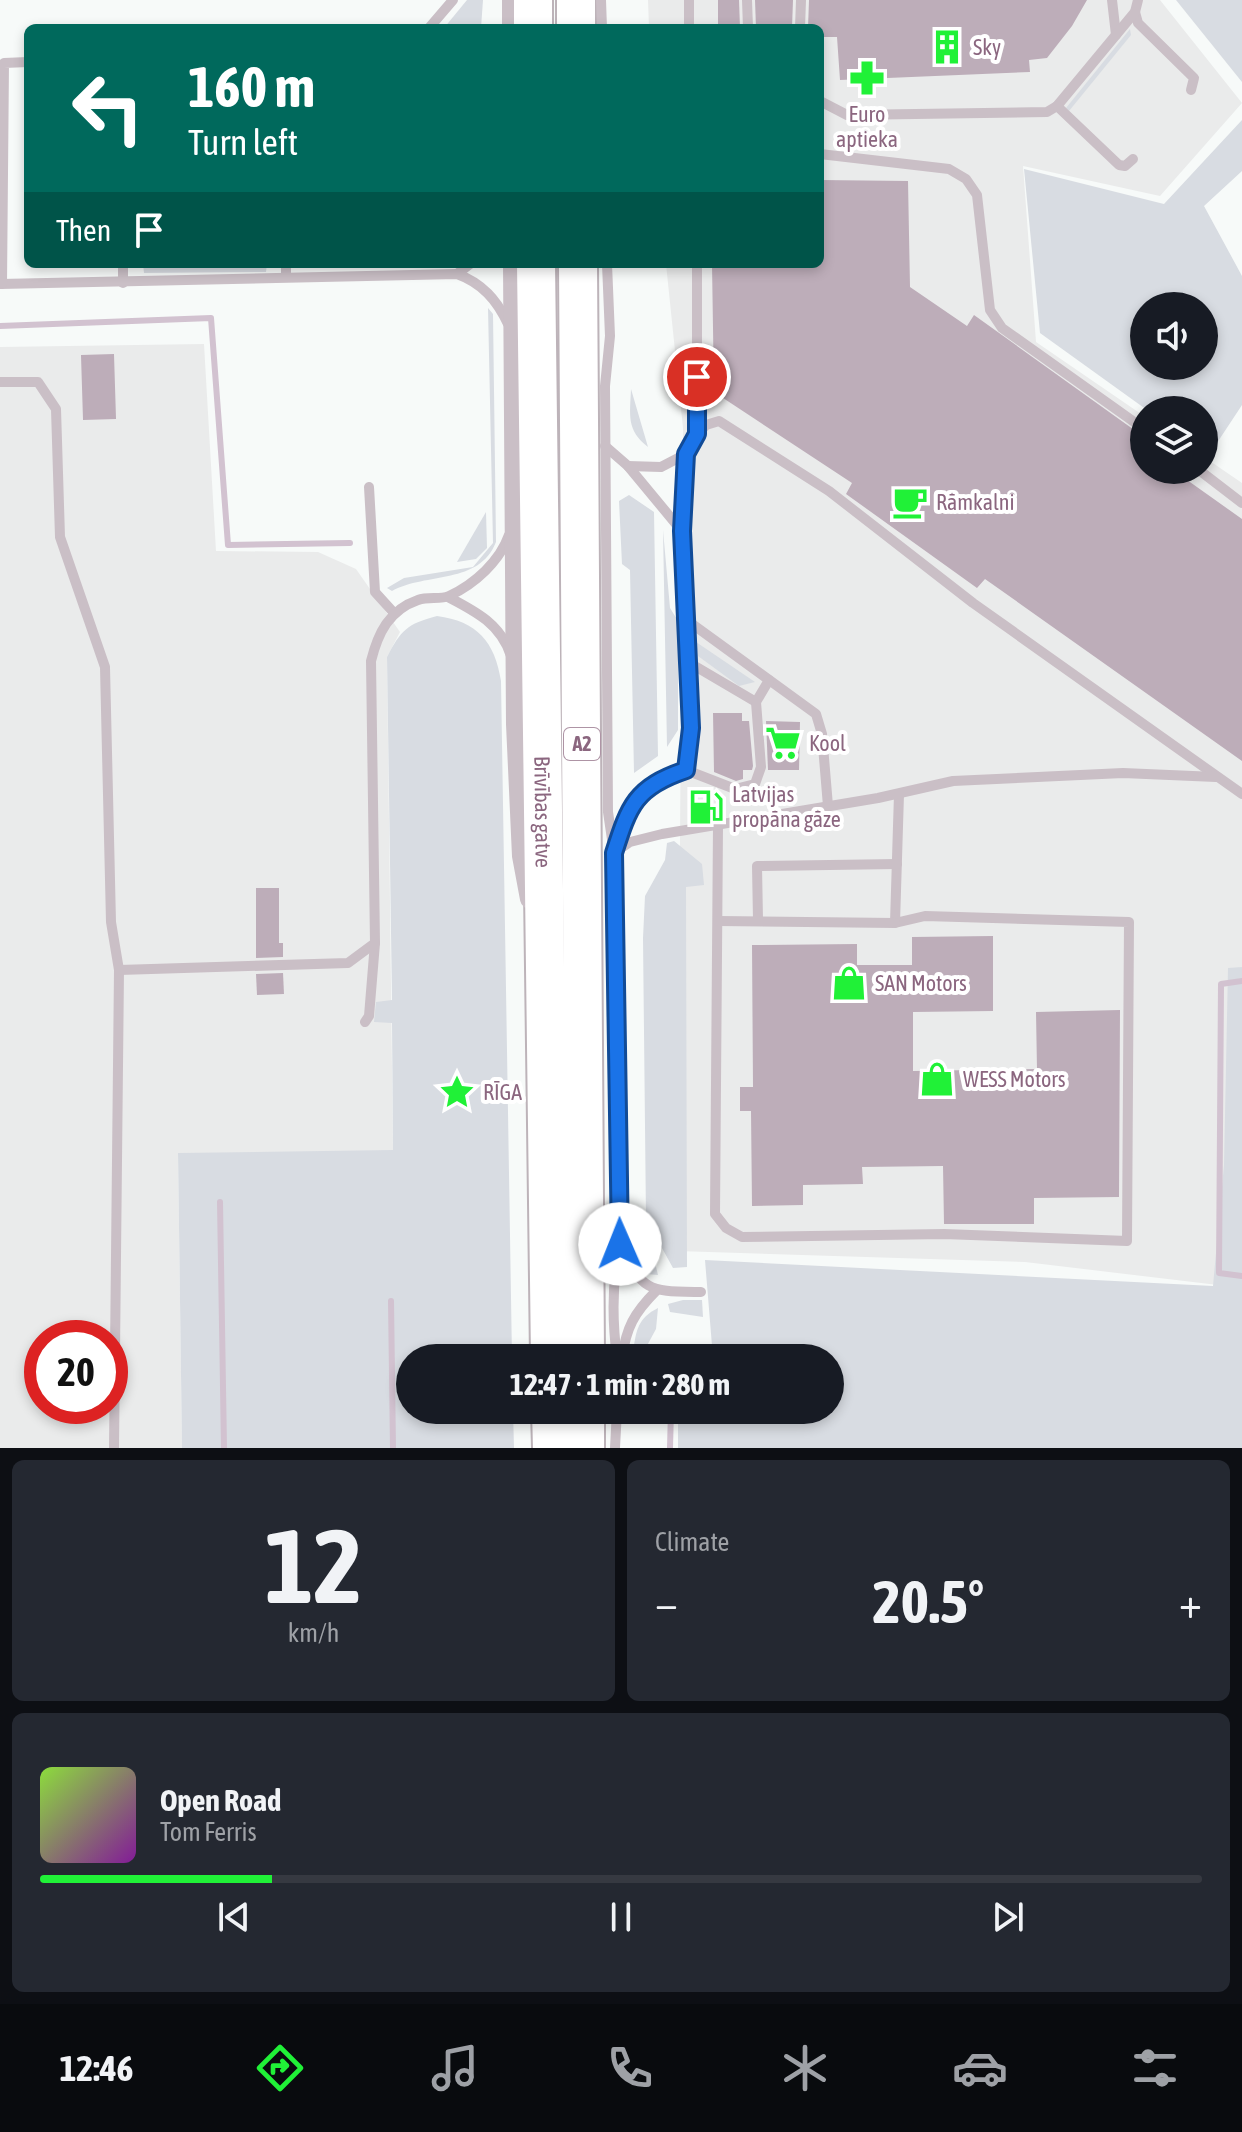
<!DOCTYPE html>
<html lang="en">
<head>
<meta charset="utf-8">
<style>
  :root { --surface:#171b24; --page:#242831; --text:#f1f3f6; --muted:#9ea1a6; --line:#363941; --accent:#20f137 }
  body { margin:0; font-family:"Asap Condensed",sans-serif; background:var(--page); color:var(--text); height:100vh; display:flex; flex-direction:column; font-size:30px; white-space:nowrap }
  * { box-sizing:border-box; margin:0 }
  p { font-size:26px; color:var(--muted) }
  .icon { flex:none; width:44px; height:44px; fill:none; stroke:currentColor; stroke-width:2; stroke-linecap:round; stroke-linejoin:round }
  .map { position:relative; height:1448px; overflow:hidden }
  .panel { display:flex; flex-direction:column; gap:12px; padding:12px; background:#0d0f14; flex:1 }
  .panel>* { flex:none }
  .banner { position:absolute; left:24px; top:24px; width:800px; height:244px; border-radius:12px; box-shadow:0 4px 12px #0003; background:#00695c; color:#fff; overflow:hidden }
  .fabs { position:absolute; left:1130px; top:292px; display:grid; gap:16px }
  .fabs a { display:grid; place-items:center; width:88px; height:88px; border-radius:50%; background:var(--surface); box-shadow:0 4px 12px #0003; font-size:40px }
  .speed { position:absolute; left:24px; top:1320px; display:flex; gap:16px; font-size:40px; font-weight:700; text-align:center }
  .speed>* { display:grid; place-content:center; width:104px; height:104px; border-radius:50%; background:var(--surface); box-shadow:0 4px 12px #0003; line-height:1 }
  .speed .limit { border:12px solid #d22; background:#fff; color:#111 }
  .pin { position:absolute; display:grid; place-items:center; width:68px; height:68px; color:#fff; margin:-34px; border:4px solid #fff; border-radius:50%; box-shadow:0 2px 8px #0007 }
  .me { position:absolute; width:88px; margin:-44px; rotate:359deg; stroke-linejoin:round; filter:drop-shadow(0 0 6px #0008) }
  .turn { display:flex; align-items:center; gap:28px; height:168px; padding:0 32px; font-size:36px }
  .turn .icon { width:104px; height:104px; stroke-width:2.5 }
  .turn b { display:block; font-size:56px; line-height:68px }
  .then { display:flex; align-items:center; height:76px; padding:0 32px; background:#0003; gap:16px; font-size:30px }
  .big { font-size:60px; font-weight:700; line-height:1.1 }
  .panel .widget { flex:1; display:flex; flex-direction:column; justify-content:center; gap:12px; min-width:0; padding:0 28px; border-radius:12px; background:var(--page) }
  .panel .dial { align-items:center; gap:0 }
  .dial b { font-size:104px; line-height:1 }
  .song { display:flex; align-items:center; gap:24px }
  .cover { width:96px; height:96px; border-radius:12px; background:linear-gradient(135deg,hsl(90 70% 55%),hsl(290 70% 35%)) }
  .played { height:8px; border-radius:4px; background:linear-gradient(90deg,var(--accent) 20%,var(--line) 20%) }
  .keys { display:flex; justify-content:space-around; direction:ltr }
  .heat { display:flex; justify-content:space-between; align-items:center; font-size:44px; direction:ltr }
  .panel .tiles { flex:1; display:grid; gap:12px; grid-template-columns:1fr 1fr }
  .widget:last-child { grid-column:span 2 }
  .trip { position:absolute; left:396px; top:1344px; width:448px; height:80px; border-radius:40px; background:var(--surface); box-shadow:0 4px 12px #0003; font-weight:700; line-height:80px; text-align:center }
  .dock { display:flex; height:128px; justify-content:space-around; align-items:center; background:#090b0e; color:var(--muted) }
  .dock .icon { width:56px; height:56px }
  .dock .active { color:var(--accent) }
  .dock b { font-size:36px; color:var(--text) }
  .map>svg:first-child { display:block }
  .built { fill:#eaebeb; fill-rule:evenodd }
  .green { fill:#d8dce2; fill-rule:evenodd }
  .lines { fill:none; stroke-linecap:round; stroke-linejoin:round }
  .stream { stroke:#d2c2d0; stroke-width:6 }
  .building { fill:#bdadb9 }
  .highway-casing { stroke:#bdb3b9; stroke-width:42 }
  .lane { stroke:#cabfc6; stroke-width:10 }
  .street { stroke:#cabfc6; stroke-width:20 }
  .highway { stroke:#fff; stroke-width:38 }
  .route-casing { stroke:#114b97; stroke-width:20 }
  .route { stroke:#1a73e8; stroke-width:14 }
  .labels { text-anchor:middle; stroke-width:8; stroke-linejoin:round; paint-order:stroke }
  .shield { fill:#fff; stroke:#ae94a5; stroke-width:2 }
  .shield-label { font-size:20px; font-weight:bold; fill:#8b667f }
  .poi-label { font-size:22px; fill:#8b667f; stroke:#fff; text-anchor:start }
  .street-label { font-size:22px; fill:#8b667f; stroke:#fff }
</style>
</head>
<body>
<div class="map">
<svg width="1242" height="1448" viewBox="0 0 1242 1448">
  <rect width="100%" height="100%" fill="#f7faf9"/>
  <!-- built -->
  <g class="built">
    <polygon points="648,0 1160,0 1242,103 1160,196 1023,166 1036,342 1144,416 1144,470 1204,470 1204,457 1242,483 1242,1278 1218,1285 1025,1262 677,1251 683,428 666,264 820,264 820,28 649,28"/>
    <path d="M204,344L216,551L318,552L356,569L400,632L387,657L393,1151L178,1154L182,1448H0V347ZM42,1338H110V1406H42Z"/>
  </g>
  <!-- green -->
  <g class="green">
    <polygon points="467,0 483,0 481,28 444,28"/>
    <polygon points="1176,0 1242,0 1242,82"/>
    <polygon points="1130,29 1131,35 1069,111 1066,108"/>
    <path d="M1242,120V171L1204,206L1242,276V405L1209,455L1204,451V410H1147L1040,333L1024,169L1164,204ZM1144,306H1204V366H1144Z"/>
    <polygon points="143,264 267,264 266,272 144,273"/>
    <path d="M488,308L493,314L496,542C479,585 427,572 392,591L387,588L404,578L473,567L493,543Z"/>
    <path d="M631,389L648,447C626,430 630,415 631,389Z"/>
    <polygon points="629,495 654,512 658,756 634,773 630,570 622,564 619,501"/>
    <polygon points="486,512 487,548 476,559 457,562"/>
    <polygon points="663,530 670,608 678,621 678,730 667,747"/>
    <path d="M437,616C477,621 495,642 501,681L512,1358H410V1410H513L514,1448H182L178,1153L393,1150L392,1023L374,1022L376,1002L392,1000L387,657C401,630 407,624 437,616Z"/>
    <polygon points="696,642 755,682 739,686 698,656"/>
    <polygon points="674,841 702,864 704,885 686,887 687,1267 673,1268 646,1219 643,938 645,896 665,860 667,843"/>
    <polygon points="1242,967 1242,1448 678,1448 678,1410 830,1410 830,1358 713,1358 705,1260 1213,1286 1224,1165 1228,968"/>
    <polygon points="639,1238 643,1239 653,1254 658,1275 646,1274 639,1264"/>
    <polygon points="683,1300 702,1300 703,1317 670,1312 668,1304"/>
    <path d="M658,1308L656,1329L643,1353L633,1352C636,1330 638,1318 658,1308Z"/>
  </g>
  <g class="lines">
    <!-- stream -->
    <g class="stream">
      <polyline points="0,326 211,318 228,545 350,543"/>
      <polyline points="1242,981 1221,984 1219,1273 1242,1276"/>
      <polyline points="220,1202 224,1448"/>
      <polyline points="391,1301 393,1448"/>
      <polyline points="672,1358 672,1348"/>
      <polyline points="670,1448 671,1410"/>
    </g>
  </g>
  <!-- building -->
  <g class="building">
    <polygon points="718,0 739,0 740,28 718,28"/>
    <polygon points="755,0 793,0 792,28 756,28"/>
    <polygon points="809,0 1087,0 1072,26 1047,58 1029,60 1030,72 840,80 837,37 820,37 820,28 808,28"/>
    <polygon points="820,180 908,181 910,287 967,326 974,315 1144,437 1144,470 1173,470 1242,519 1242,761 985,579 977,588 846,494 852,483 714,392 712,264 820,264"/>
    <polygon points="114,354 116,419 83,420 81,355"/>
    <polygon points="713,713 742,713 742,721 749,721 753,766 752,770 743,770 743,779 736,781 714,772"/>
    <polygon points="766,721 800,722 799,770 768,770"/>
    <polygon points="256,888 279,888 279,943 283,943 283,957 256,958"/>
    <polygon points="993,936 993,1011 913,1012 913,1071 1037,1069 1036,1012 1120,1010 1119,1197 1034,1198 1034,1224 944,1224 943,1166 862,1167 863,1184 803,1185 803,1205 752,1206 751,1111 740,1111 740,1087 753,1087 752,945 857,944 857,965 912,965 912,937"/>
    <polygon points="283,973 284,994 257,995 256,974"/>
  </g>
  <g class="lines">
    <!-- highway casing -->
    <g class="highway-casing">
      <g id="highway">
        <polyline points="533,0 533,28"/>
        <polyline points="576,0 576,28"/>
        <path id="s1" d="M536,264L550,1358"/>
        <polyline points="578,264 585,1358"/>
        <polyline points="551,1410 552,1448"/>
        <polyline points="585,1410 585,1448"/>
      </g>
    </g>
    <!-- lane -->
    <g class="lane">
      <polyline points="601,0 602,28"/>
      <polyline points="689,0 689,28"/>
      <polyline points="747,0 748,28"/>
      <polyline points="1112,0 1116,35"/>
      <polyline points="1135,12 1138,23 1194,78 1191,90"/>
      <polyline points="429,28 453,0"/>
      <polyline points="800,28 801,0"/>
      <polyline points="820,101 847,115 1047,112 1057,106 1135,12 1138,0"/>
      <polyline points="1057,106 1119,165 1125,166 1133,159"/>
      <polyline points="820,154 949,169 966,179 977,195 990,310 1002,328 1144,429"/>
      <polyline points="123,264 123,283"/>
      <polyline points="286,264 286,277"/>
      <path d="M607,264L610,336L605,386L608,812L614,853L620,1244C612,1281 612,1320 617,1358"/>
      <polyline points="457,274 470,264"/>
      <path d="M0,284L457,274C482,283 497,300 508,324"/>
      <polyline points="2,284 4,63 28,62"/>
      <polyline points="0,382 38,382 56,409 60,537 105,667 111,922 119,970 114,1448"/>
      <polyline points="697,434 697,264"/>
      <polyline points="605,446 628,466 681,530"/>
      <polyline points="628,466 661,467 686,454"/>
      <polyline points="1199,470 1242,503"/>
      <polyline points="369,487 375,592 394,613"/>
      <path d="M448,597C475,611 501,624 511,656"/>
      <polyline points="688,621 816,714 822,734 828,806"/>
      <path d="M756,702L688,662C688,603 663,467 706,425L719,421L829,491L973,603L1242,794"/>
      <polyline points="686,770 691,728 688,662"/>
      <polyline points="718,825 715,1214 726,1228 742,1237 944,1234 1127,1241 1129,922 925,916 895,923 899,794"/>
      <polyline points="616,848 628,808 662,778 686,770 735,789 755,784 761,767 756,702 769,680"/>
      <polyline points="614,853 630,842 662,834 878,798 953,781 1123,773 1216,777"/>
      <polyline points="758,920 757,866 897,864"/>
      <polyline points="718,921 895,923"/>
      <path d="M119,970L348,963L375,943L371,661C378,633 389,610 418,600C428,596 440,600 449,596C475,584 500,561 509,535"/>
      <polyline points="365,1022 369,1016 375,943"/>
      <path d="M620,1244C643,1293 649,1291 701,1292"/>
      <path d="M622,1358C626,1328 634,1313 656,1291"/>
      <polyline points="615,1448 617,1410"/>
    </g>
    <!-- street -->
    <g class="street">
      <polyline points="512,0 512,28"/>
      <polyline points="513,264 516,724 522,856 530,899"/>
    </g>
    <!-- highway -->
    <use href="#highway" class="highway"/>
  </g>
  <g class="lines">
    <!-- route casing -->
    <g class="route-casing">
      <path id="route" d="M620,1244L614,853C629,806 635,787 686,770L691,728L682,531L686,454L697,434V377"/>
    </g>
    <!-- route -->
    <use href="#route" class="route"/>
  </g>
  <!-- icons -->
  <defs>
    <g id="building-bare" transform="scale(2.76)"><path d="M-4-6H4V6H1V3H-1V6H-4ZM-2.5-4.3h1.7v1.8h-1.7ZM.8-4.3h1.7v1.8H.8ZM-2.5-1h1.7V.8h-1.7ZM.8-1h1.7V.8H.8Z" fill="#20f137" stroke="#fff" stroke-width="2.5" paint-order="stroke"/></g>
    <g id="pharmacy-bare" transform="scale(2.76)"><path d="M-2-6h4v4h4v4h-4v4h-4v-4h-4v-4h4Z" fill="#20f137" stroke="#fff" stroke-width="2.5" paint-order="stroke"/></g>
    <g id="cafe-bare" transform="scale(2.76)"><path d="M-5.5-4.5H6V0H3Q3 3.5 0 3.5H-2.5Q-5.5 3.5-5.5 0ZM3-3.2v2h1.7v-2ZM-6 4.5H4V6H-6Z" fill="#20f137" stroke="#fff" stroke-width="2.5" paint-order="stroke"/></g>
    <g id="supermarket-bare" transform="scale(2.76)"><path d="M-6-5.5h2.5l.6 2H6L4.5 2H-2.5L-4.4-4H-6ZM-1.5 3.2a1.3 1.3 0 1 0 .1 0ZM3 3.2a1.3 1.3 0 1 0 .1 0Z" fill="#20f137" stroke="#fff" stroke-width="2.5" paint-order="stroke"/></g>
    <g id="fuel-bare" transform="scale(2.76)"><path d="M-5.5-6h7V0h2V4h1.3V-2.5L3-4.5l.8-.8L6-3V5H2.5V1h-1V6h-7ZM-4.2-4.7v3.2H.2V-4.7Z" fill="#20f137" stroke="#fff" stroke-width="2.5" paint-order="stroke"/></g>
    <g id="shop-bare" transform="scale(2.76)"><path d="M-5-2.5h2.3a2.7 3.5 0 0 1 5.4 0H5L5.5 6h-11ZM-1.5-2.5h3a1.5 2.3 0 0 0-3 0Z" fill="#20f137" stroke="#fff" stroke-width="2.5" paint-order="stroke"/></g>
    <g id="sight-bare" transform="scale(2.76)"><path d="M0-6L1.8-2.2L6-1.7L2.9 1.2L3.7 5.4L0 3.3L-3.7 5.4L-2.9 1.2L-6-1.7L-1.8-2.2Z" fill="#20f137" stroke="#fff" stroke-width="2.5" paint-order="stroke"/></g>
  </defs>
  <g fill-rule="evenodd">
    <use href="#building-bare" x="947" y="47"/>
    <use href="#pharmacy-bare" x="867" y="78"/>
    <use href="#cafe-bare" x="910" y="502"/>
    <use href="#supermarket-bare" x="783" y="743"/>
    <use href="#fuel-bare" x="706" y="807"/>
    <use href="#shop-bare" x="849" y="983"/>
    <use href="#shop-bare" x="937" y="1079"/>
    <use href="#sight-bare" x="457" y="1092"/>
  </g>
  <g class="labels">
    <!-- shield labels -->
    <rect class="shield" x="564" y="728" width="36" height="32" rx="6"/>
    <g class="shield-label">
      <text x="582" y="751">A2</text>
    </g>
    <!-- poi labels -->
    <g class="poi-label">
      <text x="973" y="55">Sky</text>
      <text x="867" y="122" text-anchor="middle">Euro<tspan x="867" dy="25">aptieka</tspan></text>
      <text x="936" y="510">Rāmkalni</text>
      <text x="809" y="751">Kool</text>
      <text x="732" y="802">Latvijas<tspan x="732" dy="25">propāna gāze</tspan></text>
      <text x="875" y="991">SAN Motors</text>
      <text x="963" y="1087">WESS Motors</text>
      <text x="483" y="1100">RĪGA</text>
    </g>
    <!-- street labels -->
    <g class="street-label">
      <text dy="8" stroke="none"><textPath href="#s1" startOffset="548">Brīvības gatve</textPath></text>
    </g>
  </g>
</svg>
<div class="fabs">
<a><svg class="icon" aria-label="sound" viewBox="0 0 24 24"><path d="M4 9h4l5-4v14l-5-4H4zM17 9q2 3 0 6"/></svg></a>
<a><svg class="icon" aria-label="layers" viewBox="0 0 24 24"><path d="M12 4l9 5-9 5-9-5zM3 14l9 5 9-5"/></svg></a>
</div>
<div class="speed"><div class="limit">20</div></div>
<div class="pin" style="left:697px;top:377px;background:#d93025"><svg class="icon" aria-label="arrive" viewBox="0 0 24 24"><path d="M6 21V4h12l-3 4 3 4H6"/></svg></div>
<svg class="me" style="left:620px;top:1244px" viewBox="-20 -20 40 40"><circle r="19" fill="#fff"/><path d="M0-13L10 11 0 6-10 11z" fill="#1a73e8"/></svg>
<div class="trip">12:47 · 1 min · 280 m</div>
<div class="banner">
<div class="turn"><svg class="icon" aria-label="left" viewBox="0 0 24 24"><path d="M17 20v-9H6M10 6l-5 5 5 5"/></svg><div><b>160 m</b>Turn left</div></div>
<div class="then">Then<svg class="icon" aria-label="arrive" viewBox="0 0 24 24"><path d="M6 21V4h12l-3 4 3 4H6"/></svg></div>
</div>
</div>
<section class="panel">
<div class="tiles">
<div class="widget dial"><b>12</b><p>km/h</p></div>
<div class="widget"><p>Climate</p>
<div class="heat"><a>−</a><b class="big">20.5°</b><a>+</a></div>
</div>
<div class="widget">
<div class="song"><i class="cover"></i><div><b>Open Road</b><p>Tom Ferris</p></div></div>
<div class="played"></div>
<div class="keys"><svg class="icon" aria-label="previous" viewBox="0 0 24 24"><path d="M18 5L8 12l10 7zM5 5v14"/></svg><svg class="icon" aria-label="pause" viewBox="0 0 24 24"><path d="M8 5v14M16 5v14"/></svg><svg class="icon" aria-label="next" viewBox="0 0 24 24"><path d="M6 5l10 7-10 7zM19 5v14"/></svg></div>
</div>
</div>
</section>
<nav class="dock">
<b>12:46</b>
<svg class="icon active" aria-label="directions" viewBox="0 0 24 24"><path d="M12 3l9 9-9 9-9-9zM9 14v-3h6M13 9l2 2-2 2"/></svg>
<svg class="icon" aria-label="music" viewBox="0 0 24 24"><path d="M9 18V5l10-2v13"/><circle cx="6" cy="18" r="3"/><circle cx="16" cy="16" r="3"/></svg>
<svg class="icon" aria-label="phone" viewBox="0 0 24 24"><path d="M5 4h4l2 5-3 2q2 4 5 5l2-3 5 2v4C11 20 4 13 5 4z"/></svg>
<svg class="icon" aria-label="climate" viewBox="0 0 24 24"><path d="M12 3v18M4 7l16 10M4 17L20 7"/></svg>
<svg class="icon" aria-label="car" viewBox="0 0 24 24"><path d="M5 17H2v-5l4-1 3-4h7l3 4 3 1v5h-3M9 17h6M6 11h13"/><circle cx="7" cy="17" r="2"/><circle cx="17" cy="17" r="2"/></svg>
<svg class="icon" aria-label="filters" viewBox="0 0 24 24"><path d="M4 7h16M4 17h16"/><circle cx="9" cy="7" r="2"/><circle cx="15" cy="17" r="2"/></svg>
</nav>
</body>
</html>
